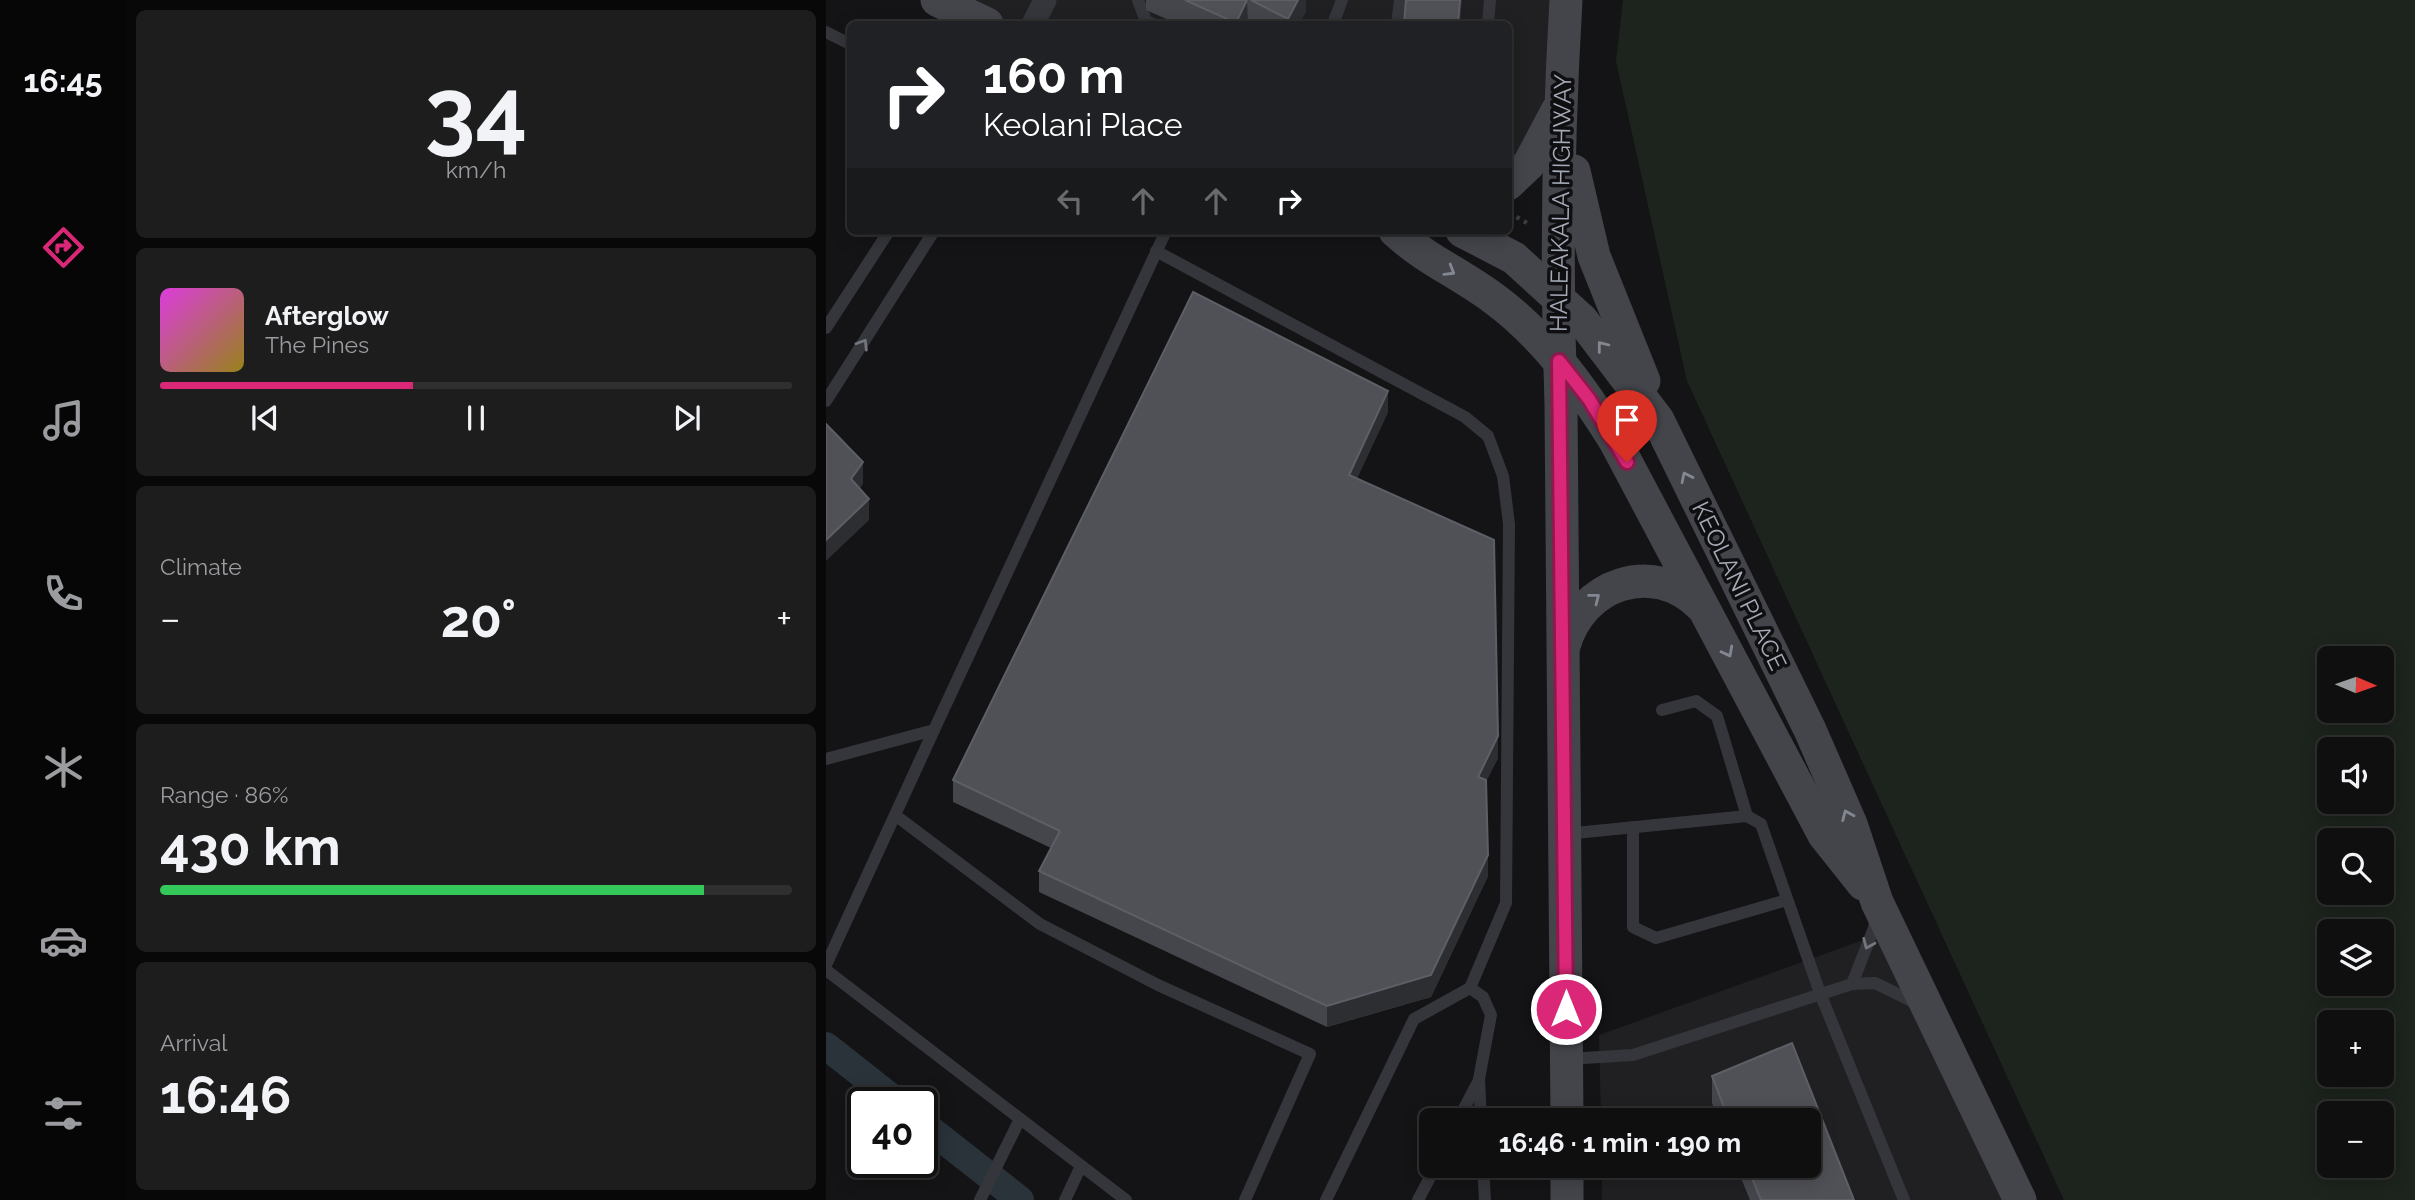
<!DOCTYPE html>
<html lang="en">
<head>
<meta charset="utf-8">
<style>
  :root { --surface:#0f0f10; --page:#1d1d1e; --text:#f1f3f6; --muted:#9b9c9f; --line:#2f2f30; --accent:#db2777 }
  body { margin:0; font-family:Raleway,sans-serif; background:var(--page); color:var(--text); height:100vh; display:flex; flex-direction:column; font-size:26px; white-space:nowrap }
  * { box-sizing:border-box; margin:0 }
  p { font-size:23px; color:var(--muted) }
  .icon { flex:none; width:38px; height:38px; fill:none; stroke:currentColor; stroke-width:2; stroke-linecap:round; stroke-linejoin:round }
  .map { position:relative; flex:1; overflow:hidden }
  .side { display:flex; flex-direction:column; gap:10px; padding:10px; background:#080809; width:700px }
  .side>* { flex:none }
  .guide { position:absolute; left:21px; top:21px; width:665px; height:214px; border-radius:10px; box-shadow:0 4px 18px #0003,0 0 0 2px var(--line); background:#202124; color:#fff; overflow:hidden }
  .needle { width:46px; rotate:92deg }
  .buttons { position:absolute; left:1491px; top:646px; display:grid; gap:14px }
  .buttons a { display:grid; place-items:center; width:77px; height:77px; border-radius:10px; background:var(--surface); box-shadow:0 4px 18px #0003,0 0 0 2px var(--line); font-size:35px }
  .speed { position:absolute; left:21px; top:1087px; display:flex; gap:14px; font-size:35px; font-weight:700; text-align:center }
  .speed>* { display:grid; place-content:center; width:91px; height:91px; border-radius:50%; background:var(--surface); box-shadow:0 4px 18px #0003,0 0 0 2px var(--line); line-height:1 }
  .speed .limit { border:4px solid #111; border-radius:10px; background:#fff; color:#111 }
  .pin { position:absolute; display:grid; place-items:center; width:60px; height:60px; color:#fff; margin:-72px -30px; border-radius:50% 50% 50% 0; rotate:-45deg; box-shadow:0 0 7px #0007 }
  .pin .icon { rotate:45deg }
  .me { position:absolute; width:77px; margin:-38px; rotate:0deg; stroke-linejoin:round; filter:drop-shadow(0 0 5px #0008) }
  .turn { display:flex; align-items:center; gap:24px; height:147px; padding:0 21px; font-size:32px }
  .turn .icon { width:91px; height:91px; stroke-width:2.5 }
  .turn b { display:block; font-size:49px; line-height:60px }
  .lanes { display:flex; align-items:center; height:66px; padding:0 21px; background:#0003; justify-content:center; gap:35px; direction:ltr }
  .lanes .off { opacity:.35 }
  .big { font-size:52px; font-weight:700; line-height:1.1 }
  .side .widget { flex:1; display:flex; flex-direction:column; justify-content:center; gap:10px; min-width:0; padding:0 24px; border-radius:10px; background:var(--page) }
  .side .dial { align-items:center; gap:0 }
  .dial b { font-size:91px; line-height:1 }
  .song { display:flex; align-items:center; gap:21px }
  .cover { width:84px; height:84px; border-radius:10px; background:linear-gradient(135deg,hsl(300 70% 55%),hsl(50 70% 35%)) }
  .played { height:7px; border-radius:4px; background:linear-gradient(90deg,var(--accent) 40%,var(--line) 40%) }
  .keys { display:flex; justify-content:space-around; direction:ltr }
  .heat { display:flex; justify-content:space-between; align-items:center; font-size:38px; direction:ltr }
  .charge { height:10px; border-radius:5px; background:linear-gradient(90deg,#34c759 86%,var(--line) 0) }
  .trip { position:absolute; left:593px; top:1108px; width:402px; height:70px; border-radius:10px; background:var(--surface); box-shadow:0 4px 18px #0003,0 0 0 2px var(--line); font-weight:700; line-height:70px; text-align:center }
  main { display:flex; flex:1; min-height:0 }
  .tabs { display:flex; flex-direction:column; width:126px; justify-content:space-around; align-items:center; background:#060606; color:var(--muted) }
  .tabs .icon { width:49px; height:49px }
  .tabs .selected { color:var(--accent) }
  .tabs b { font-size:32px; color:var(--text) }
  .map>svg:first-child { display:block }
  .built { fill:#202023 }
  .green { fill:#1c241d; fill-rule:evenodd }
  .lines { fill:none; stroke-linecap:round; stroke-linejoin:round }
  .canal { stroke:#2a323a; stroke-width:28 }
  .path { stroke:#3b3d42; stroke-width:4.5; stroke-dasharray:3.5 5; stroke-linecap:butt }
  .lane { stroke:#35363b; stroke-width:12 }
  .street { stroke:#35363b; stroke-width:23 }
  .secondary { stroke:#43454b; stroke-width:33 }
  .wall { fill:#45464b }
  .shaded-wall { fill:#2d2e31 }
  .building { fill:#505157; stroke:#5d5f66; stroke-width:2 }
  .oneway { stroke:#838791 }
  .oneway2 { stroke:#73767f }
  .route-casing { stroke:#8e194d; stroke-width:18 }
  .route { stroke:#db2777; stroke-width:12 }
  .labels { text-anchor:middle; stroke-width:7; stroke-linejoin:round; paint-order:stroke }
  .street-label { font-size:24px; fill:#a5aab7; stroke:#0f0f11 }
</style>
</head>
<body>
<main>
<nav class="tabs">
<b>16:45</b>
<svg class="icon selected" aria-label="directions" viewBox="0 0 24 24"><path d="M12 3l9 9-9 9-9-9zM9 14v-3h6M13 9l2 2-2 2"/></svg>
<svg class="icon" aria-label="music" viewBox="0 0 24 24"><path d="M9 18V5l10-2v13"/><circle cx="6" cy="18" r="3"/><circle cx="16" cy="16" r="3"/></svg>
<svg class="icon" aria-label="phone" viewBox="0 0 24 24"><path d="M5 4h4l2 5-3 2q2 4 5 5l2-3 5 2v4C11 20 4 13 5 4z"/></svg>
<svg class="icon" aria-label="climate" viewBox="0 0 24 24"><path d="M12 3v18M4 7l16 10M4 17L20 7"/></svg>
<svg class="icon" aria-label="car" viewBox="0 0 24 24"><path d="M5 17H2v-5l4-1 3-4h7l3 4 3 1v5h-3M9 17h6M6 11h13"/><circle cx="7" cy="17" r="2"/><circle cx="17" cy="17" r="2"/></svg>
<svg class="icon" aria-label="filters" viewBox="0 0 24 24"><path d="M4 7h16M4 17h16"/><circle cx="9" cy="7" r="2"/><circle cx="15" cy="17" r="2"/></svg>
</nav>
<section class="side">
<div class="widget dial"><b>34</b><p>km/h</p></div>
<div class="widget">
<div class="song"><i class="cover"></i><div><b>Afterglow</b><p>The Pines</p></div></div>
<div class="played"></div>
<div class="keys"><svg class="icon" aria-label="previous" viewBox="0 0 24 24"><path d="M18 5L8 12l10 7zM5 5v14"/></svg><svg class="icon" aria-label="pause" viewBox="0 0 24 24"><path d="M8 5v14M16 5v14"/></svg><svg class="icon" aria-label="next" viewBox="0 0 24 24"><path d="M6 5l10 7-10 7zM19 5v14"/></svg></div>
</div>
<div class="widget"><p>Climate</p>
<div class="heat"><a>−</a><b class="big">20°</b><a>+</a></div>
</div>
<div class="widget"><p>Range · 86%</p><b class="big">430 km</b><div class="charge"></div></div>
<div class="widget"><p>Arrival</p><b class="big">16:46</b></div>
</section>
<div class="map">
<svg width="1589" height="1200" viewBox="0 0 1589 1200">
  <rect width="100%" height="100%" fill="#141416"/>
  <!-- built -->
  <g class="built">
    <polygon points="111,0 740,0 734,105 683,184 682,24 161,24"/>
    <polygon points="1054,934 1181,1200 776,1200 776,1166 984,1166 984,1120 775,1120 773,1035"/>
  </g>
  <!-- green -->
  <path class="green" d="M797,0H1589V1200H1238L861,381L790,61ZM1503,658H1556V710H1503ZM1556,749V802H1503V749ZM1556,840V892H1503V840ZM1503,931H1556V984H1503ZM1503,1022H1556V1074H1503ZM1556,1113V1166H1503V1113Z"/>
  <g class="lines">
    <!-- canal -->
    <g class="canal">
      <polyline points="0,1046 71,1102"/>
      <polyline points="96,1123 194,1200"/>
    </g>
    <!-- path -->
    <polyline class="path" points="683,213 703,224"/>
    <!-- lane -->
    <g class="lane">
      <polyline points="312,0 320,21 327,24"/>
      <polyline points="507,24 516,0"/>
      <polyline points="571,24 574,0"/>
      <polyline points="662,24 664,0"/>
      <polyline points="0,32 24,44"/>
      <polyline points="330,251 639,417 662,436 677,476 683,524 680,903 644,988"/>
      <polyline points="0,328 63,231"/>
      <polyline points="0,401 108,231"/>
      <polyline points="836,710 870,701 891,716 921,816"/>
      <polyline points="0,759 108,730 340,231"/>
      <polyline points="69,815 214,924 332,985 484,1054 419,1200"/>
      <polyline points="807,827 807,927 830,938 961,900"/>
      <polyline points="739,834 921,816 935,824 994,993 1078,1200"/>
      <polyline points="0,965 108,730"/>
      <polyline points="0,970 300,1200"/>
      <polyline points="1026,984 1048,928 1050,915"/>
      <polyline points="741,1059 807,1055 1026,984 1049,983 1092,1004"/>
      <polyline points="632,1120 653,1080"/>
      <polyline points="657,1166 659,1200"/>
      <polyline points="154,1200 194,1119"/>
      <polyline points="239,1200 255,1166"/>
      <polyline points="500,1200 588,1019 644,988 657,997 665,1015 653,1079 655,1120"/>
      <polyline points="592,1200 610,1166"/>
    </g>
    <!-- street -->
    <polyline class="street" points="207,24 219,0"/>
    <!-- secondary -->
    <g class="secondary">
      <polyline points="111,0 161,24"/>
      <path d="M740,0C732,135 730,270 735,405L741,1120"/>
      <polyline points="748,171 768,256 818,381"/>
      <polyline points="682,184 703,164 731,111"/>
      <path d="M569,231C599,259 635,274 667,298C718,335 756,388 789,441L998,835L1037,884"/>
      <polyline points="636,231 688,258 756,320 832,420 984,730 1025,824 1051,902 1194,1200"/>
      <path d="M738,646C755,584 827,558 875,606"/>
      <polyline points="741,1166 741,1200"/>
    </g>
  </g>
  <!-- wall -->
  <g class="wall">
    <polygon points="320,0 480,0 480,11 473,24 352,24 320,10"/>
    <polygon points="562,412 531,478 672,758 660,781 662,876 605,997 501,1027 213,892 213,871 225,848 127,802 127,780"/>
    <polygon points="966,1043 1028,1200 924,1200 910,1166 984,1166 984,1120 892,1120 886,1103 886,1076"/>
  </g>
  <!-- shaded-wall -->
  <g class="shaded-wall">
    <polygon points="421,0 422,24 410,24 410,23"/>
    <polygon points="472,0 480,0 480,11 473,24 462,24 462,19"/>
    <polygon points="634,0 636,0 634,24 632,24"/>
    <polygon points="562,391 562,412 523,496 523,475"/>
    <polygon points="37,462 37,484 25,501 25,479"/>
    <polygon points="43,499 43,520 0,561 0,540"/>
    <polygon points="672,736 672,758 652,798 652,777"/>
    <polygon points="662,855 662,876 605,997 501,1027 501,1006"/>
  </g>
  <!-- building -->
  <g class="building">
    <polygon points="359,0 421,0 410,23"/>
    <polygon points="425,0 472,0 462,19"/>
    <polygon points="580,0 634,0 632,24 578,24"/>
    <polygon points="367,292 562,391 523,475 668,540 672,736 652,777 660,780 662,855 605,975 501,1006 213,871 234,831 127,780"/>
    <polygon points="0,424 37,462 25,479 43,499 0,540"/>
    <polygon points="966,1043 1028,1200 935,1200 921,1166 984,1166 984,1120 903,1120 886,1076"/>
  </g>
  <!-- one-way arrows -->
  <defs><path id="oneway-chevron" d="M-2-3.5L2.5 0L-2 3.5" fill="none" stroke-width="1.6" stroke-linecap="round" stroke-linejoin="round" transform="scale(1.75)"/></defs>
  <g class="oneway">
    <use href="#oneway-chevron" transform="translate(624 271) rotate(31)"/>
    <use href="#oneway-chevron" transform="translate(776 346) rotate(-128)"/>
    <use href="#oneway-chevron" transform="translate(860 477) rotate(-116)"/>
    <use href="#oneway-chevron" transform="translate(769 598) rotate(-38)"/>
    <use href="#oneway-chevron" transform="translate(902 652) rotate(62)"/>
    <use href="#oneway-chevron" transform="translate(1021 815) rotate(-113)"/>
  </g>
  <g class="oneway2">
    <use href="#oneway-chevron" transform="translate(37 344) rotate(-58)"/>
    <use href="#oneway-chevron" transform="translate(1042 944) rotate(113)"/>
  </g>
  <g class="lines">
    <!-- route casing -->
    <g class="route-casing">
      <polyline id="route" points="740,1009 733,361 763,399 801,462"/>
    </g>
    <!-- route -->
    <use href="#route" class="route"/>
  </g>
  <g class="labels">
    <!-- street labels -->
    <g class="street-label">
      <text transform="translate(735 203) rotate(-89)" y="8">HALEAKALA HIGHWAY</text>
      <text transform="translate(913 586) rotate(64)" y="8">KEOLANI PLACE</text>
    </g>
  </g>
</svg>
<div class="buttons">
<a><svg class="needle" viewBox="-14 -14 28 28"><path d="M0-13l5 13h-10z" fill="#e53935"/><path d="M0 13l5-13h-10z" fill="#9b9c9f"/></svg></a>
<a><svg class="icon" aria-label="sound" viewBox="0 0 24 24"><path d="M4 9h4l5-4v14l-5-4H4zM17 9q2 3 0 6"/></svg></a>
<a><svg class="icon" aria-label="search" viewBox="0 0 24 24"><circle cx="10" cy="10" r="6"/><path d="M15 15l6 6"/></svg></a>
<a><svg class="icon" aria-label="layers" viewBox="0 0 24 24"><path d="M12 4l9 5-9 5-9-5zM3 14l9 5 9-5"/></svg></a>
<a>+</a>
<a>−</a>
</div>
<div class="speed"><div class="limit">40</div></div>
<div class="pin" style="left:801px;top:462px;background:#d93025"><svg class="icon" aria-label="arrive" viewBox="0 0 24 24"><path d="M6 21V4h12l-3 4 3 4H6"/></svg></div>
<svg class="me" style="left:740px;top:1009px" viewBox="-20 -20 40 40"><circle r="17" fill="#db2777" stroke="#fff" stroke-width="3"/><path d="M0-11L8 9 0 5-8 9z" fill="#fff"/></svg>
<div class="trip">16:46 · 1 min · 190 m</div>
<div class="guide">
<div class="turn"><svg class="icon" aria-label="right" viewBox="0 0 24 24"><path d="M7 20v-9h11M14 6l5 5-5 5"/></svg><div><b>160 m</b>Keolani Place</div></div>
<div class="lanes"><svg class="icon off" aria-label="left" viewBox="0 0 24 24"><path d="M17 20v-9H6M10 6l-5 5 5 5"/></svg><svg class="icon off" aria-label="ahead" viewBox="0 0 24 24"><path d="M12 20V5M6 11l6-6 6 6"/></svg><svg class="icon off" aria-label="ahead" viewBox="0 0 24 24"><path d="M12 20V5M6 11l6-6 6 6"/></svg><svg class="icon" aria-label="right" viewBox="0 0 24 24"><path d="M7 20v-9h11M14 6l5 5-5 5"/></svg></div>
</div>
</div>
</main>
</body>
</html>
